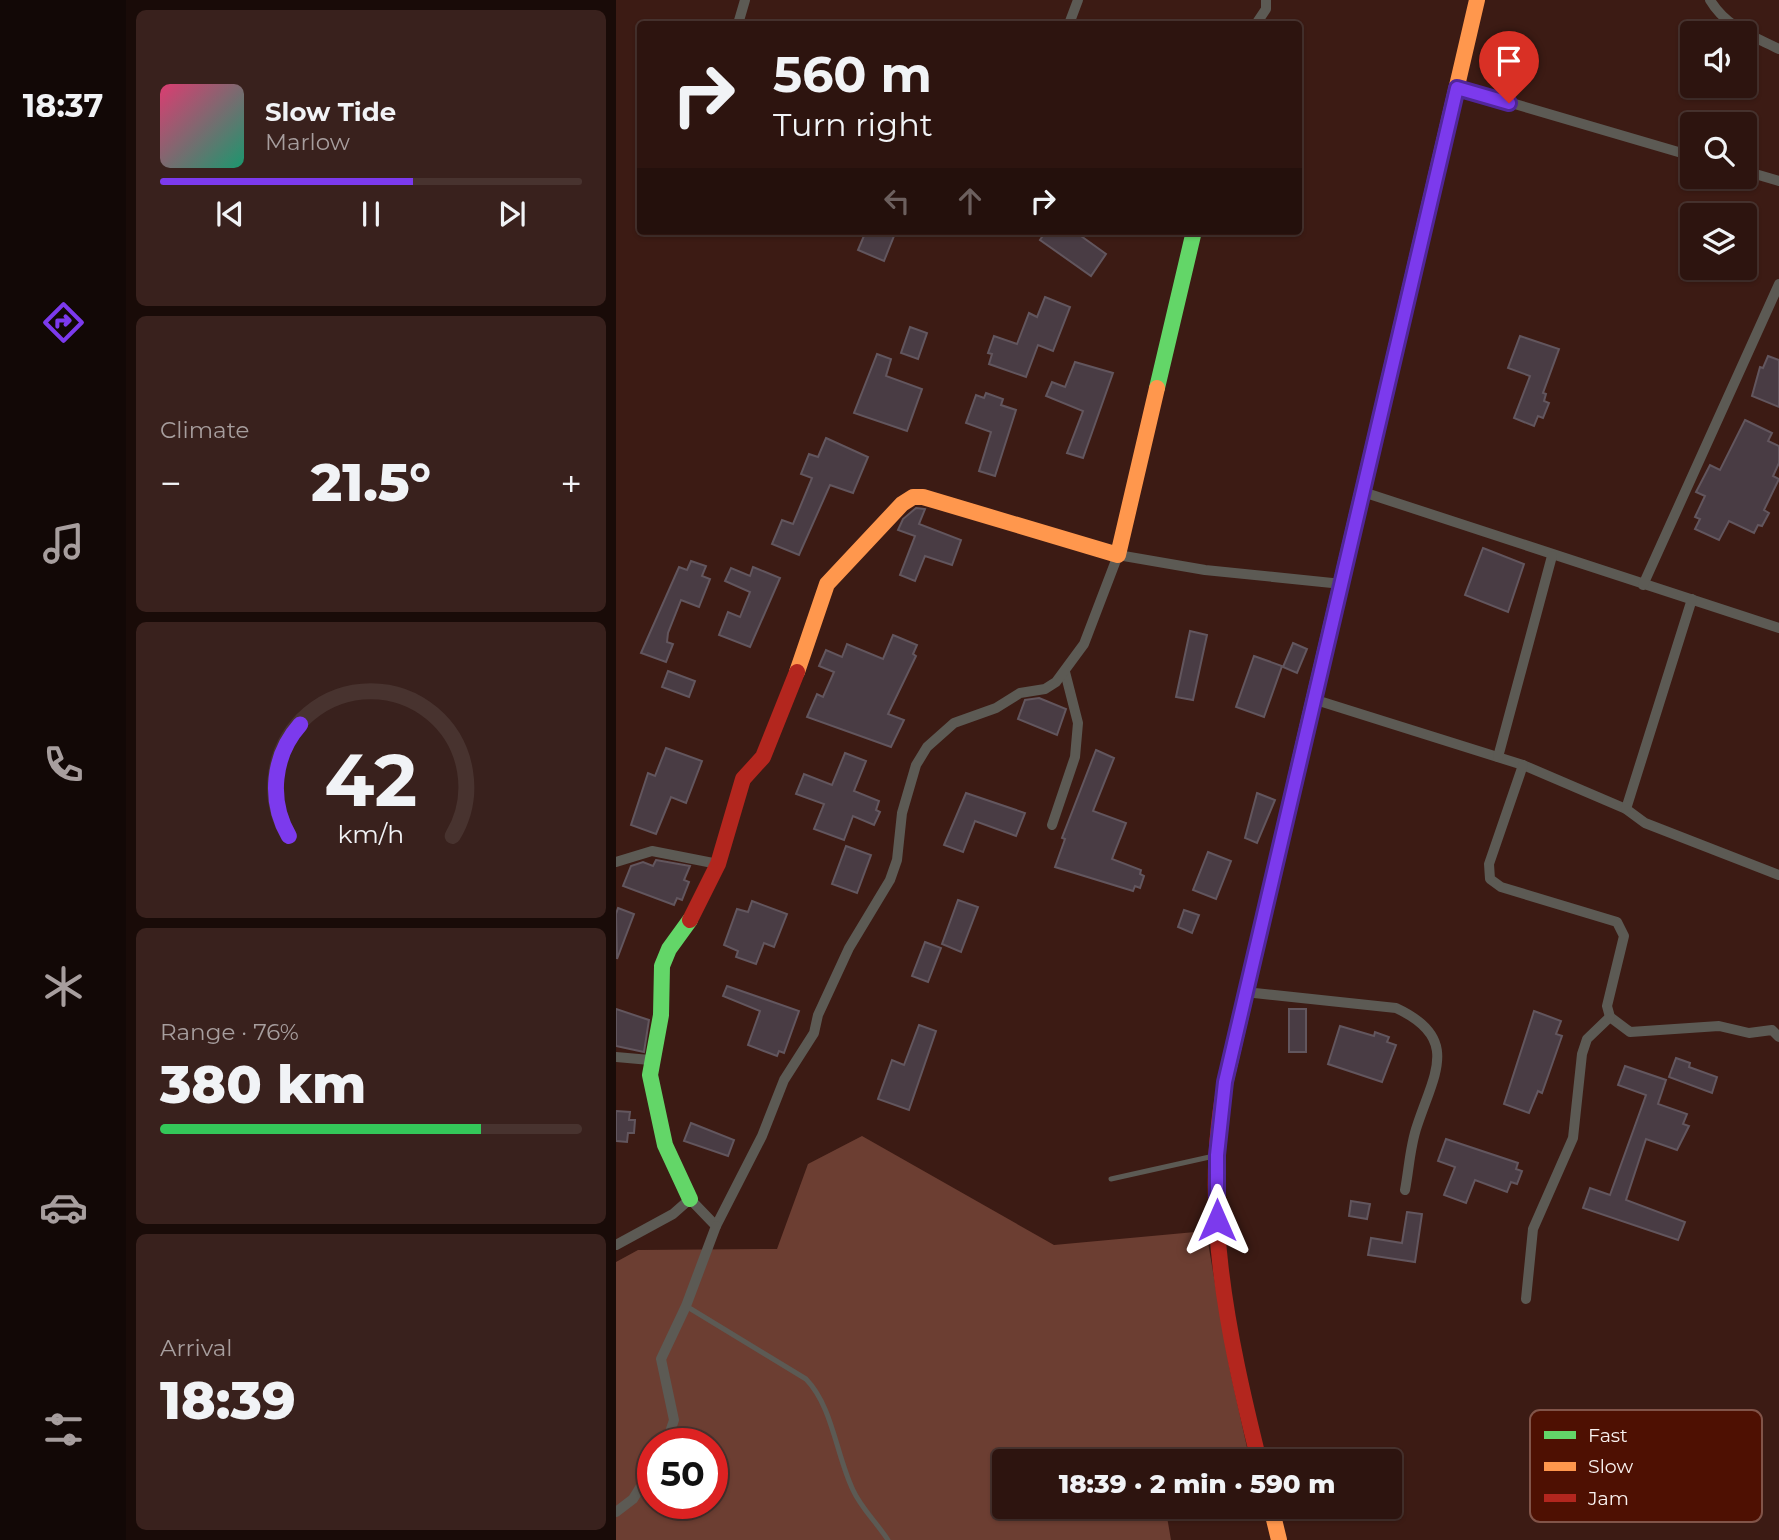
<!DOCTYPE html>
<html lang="en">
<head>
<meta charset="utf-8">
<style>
  :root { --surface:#2d140f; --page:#39211d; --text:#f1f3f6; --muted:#a79e9e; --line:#48332f; --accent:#7c3aed }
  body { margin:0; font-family:Montserrat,sans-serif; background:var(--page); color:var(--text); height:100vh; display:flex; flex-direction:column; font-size:26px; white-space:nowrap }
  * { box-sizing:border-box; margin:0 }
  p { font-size:23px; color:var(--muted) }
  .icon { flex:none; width:38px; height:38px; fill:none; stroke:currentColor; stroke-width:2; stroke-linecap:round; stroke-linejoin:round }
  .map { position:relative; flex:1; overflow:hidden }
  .panel { display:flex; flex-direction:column; gap:10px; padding:10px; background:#190b08; width:490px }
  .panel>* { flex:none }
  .banner { position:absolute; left:21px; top:21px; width:665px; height:214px; border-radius:7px; box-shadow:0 2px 5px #0004,0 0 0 2px var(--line); background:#2d140f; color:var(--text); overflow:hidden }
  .buttons { position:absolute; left:1064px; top:21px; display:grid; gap:14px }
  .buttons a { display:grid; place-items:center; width:77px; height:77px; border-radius:7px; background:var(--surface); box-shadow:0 2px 5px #0004,0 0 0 2px var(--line); font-size:35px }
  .speed { position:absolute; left:21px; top:1428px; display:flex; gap:14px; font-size:35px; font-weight:700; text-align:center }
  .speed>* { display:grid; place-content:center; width:91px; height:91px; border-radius:50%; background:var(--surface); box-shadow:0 2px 5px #0004,0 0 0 2px var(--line); line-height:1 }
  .speed .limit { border:10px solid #d22; background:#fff; color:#111 }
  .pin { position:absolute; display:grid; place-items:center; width:60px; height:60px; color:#fff; margin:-72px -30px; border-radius:50% 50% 50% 0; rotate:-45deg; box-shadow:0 0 7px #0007 }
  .pin .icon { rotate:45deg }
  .me { position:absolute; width:77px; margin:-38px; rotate:0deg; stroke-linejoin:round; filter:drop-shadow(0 0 5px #0008) }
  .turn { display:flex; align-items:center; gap:24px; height:147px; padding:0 21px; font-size:32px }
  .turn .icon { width:91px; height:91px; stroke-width:2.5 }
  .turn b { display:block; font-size:49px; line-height:60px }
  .lanes { display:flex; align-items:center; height:66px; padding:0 21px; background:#0003; justify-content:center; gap:35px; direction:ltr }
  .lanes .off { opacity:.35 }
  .big { font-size:52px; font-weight:800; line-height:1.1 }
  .panel .card { flex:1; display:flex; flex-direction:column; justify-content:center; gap:10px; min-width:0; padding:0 24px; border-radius:10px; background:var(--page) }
  .panel .dial { align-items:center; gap:0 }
  .dial svg { height:182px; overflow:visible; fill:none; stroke:var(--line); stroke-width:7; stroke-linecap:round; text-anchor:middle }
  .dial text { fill:var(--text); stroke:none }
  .song { display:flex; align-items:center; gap:21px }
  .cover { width:84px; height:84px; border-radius:10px; background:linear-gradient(135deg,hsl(340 70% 55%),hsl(160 70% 35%)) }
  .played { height:7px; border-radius:4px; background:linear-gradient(90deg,var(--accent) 60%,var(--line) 60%) }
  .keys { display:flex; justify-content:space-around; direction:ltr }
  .heat { display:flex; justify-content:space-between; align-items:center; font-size:38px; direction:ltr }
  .charge { height:10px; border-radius:5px; background:linear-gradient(90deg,#34c759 76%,var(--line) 0) }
  .trip { position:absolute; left:376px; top:1449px; width:410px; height:70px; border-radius:7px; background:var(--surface); box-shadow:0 2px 5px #0004,0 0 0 2px var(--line); font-weight:800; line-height:70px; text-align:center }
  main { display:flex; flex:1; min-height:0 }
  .menu { display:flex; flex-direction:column; width:126px; justify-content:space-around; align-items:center; background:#120806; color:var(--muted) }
  .menu .icon { width:49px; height:49px }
  .menu .current { color:var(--accent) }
  .menu b { font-size:32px; color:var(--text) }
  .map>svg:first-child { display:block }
  .green { fill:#6c3e32; fill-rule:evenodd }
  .building { fill:#493c44; stroke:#62565e; stroke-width:2 }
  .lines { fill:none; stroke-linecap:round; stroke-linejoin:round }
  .lane { stroke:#5c5a54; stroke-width:5 }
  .street { stroke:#5c5a54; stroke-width:10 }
  .fast { stroke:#63d668; stroke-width:16 }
  .slow { stroke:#ff974d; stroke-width:16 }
  .jam { stroke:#b3261e; stroke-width:16 }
  .route-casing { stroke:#51269a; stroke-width:18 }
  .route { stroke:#7c3aed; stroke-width:12 }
  .key { fill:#4e1002; stroke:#815449; stroke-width:2 }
  .key-label { font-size:19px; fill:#f9f1ef }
</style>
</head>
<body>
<main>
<nav class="menu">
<b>18:37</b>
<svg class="icon current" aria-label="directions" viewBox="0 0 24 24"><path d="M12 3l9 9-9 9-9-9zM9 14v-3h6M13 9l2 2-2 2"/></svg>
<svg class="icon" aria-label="music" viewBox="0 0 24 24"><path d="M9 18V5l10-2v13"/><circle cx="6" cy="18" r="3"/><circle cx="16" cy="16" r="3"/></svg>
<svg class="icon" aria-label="phone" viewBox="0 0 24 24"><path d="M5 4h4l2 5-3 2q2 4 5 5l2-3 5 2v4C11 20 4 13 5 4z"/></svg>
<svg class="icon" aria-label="climate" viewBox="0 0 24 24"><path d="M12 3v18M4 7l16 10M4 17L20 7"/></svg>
<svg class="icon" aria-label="car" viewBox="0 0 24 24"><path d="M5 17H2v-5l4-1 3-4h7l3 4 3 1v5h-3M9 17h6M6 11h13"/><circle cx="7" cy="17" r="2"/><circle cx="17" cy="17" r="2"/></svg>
<svg class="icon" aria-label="filters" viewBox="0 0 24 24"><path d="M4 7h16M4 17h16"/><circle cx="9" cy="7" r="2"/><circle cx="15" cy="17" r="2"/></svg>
</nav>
<section class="panel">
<div class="card">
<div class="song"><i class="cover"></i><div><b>Slow Tide</b><p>Marlow</p></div></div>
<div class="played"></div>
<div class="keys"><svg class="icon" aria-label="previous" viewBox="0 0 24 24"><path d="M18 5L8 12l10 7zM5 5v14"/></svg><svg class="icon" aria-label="pause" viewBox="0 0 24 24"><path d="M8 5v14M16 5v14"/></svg><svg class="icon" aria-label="next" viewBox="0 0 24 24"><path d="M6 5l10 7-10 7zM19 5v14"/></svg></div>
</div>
<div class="card"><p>Climate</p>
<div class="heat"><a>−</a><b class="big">21.5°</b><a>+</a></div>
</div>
<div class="card dial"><svg viewBox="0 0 100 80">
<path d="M14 69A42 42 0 1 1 86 69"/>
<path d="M14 69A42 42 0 0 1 19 20" stroke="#7c3aed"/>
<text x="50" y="56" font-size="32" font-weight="700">42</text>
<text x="50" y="72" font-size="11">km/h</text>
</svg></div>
<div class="card"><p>Range · 76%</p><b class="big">380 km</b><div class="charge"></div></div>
<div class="card"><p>Arrival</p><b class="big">18:39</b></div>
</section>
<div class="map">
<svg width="1163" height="1540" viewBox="0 0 1163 1540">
  <rect width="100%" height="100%" fill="#3c1b14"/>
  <!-- green -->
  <path class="green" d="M246,1136L438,1245L590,1231L614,1370L634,1461H388V1507L645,1508L550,1511L555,1540H0V1262L22,1250L161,1249L192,1164ZM37,1444H96V1503H37Z"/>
  <!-- building -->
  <g class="building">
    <polygon points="250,231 280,231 268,261 242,250"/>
    <polygon points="430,231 458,231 490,254 475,276 424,240"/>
    <polygon points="429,297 454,307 437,351 422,345 410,377 373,364 376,354 372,353 378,336 401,344 413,313 421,317"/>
    <polygon points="294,327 311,333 302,359 285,353"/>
    <polygon points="904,336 943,349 927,393 930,394 928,401 933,403 927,418 922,416 918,426 898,418 914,376 892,368"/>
    <polygon points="261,354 275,359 270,376 306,389 291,431 238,413"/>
    <polygon points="1152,356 1163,360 1163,407 1136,396 1144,367 1147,368"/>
    <polygon points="459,362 497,373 467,458 451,453 467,411 430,396 436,382 449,387"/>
    <polygon points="370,393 387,399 385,405 400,410 379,476 363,471 375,432 350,423 360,395 368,398"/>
    <polygon points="1129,420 1156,433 1152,441 1163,446 1163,463 1157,476 1163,479 1148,510 1153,513 1146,526 1142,525 1138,533 1113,521 1103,540 1079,529 1084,519 1079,517 1089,496 1080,492 1094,465 1104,470"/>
    <polygon points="210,438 252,457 237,493 214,485 183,555 156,544 166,520 177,524 196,478 185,474 193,454 202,457"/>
    <polygon points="300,508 309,509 303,524 345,540 336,565 309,556 299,581 284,575 299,536 282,530 287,519"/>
    <polygon points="867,548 908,564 892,612 849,595"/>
    <polygon points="75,561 90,566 86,576 94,579 83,607 65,600 52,633 51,642 57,644 50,662 25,653 63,567 71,570"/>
    <polygon points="137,567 164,578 134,647 103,635 112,612 124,617 134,592 109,581 115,568 134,576"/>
    <polygon points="574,631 591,635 577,700 560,697"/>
    <polygon points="277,635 301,645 297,654 300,656 272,714 288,720 275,747 191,717 201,694 207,697 218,672 203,666 210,650 226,657 231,644 267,659"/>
    <polygon points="677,643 691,649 681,673 667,667"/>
    <polygon points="638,656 666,666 648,717 620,707"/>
    <polygon points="52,671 79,681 73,697 46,687"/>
    <polygon points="423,698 450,709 441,735 402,719 409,700"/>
    <polygon points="50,748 86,761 70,803 55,797 40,834 15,825 32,773 39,776"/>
    <polygon points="480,750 498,758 477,811 510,823 496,859 525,870 524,874 528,876 524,888 519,886 517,891 439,867 449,839 446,838"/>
    <polygon points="229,753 250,761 238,791 263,801 260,810 264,812 258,825 237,816 228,840 198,829 208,804 180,794 188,774 216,785"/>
    <polygon points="350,793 409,813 400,836 359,821 347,852 328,845"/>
    <polygon points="641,793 659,800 641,843 629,838"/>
    <polygon points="230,846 255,855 241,893 216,884"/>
    <polygon points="592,852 615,861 600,899 577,890"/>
    <polygon points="40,860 74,866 68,880 73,882 66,900 61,898 58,905 7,886 15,866 27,862 37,866"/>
    <polygon points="342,900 362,907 345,952 326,944"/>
    <polygon points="136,901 171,914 158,947 148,943 140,964 120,957 122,951 108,945 121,909 132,912"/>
    <polygon points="2,908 18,914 1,959 0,914"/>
    <polygon points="568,910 583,915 576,933 562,927"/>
    <polygon points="309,942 325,948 312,982 296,976"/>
    <polygon points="111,986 183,1011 168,1053 163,1051 161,1056 132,1045 144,1011 107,996"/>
    <polygon points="0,1009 33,1020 28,1052 0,1046"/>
    <rect x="673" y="1009" width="17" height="43"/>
    <polygon points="918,1011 945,1021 940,1034 946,1036 926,1093 922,1091 913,1113 888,1104"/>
    <polygon points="303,1025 320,1031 293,1110 262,1099 276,1060 288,1065"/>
    <polygon points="724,1026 758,1036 759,1032 773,1037 771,1042 780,1045 766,1082 712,1064"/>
    <polygon points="1060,1058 1074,1063 1073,1067 1101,1077 1096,1093 1053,1077"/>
    <polygon points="1009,1066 1050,1080 1042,1104 1071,1114 1067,1124 1073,1126 1061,1150 1030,1139 1010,1200 1069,1222 1062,1240 967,1208 974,1188 994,1195 1030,1095 1002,1085"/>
    <polygon points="0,1111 14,1112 13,1120 19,1120 18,1133 12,1133 11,1142 0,1141"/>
    <polygon points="75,1123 118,1140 112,1156 68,1141"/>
    <polygon points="830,1139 902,1163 900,1169 906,1171 901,1184 895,1182 891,1192 859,1180 850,1203 828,1195 839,1167 822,1161"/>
    <polygon points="735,1201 754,1204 751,1219 733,1216"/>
    <polygon points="791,1212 806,1214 799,1262 752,1255 755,1238 786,1243"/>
  </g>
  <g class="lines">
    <!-- lane -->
    <g class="lane">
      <polyline points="495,1179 598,1156"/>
      <path d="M70,1306L190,1379C217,1407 220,1455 237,1490C245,1508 261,1523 272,1540"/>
    </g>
    <!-- street -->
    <g class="street">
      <path d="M1094,0C1110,27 1137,36 1163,49"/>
      <polyline points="122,24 129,0"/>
      <polyline points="453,24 462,0"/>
      <polyline points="640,24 650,9 650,0"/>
      <polyline points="841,87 1076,156"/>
      <polyline points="1129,171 1163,181"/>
      <polyline points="747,492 1163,628"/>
      <polyline points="1027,585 1163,284"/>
      <polyline points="700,700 907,765 1010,809 1029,823 1163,875"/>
      <polyline points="882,757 936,556"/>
      <polyline points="907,765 873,864 874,879 885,887 1001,922 1008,936 991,1006 994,1017 1014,1032 1103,1026 1133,1033 1156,1030 1163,1037"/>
      <polyline points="1010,809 1076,599"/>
      <polyline points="436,825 459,757 462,723 449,672"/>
      <polyline points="0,862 36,851 102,864"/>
      <path d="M629,992L780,1008C845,1038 818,1074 801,1126C794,1146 793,1169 789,1190"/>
      <polyline points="0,1057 34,1060"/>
      <polyline points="0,1245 57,1214 74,1199 100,1226 146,1136 168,1080 198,1033 202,1015 233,948 274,880 281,860 286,813 300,765 311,747 338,723 380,708 404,693 429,689 440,682 468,644 502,555 589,570 726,584"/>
      <polyline points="910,1299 917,1229 957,1138 966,1054 971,1039 994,1017"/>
      <polyline points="50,1444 58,1420 45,1359 70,1306 100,1226"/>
      <polyline points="0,1512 17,1499 37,1467"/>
    </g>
    <!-- fast -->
    <g class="fast">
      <polyline points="541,388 578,231"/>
      <polyline points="693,720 766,408"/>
      <polyline points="74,1199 49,1145 34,1075 45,1015 46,966 53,949 74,920"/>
    </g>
    <!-- slow -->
    <g class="slow">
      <polyline points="766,408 861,0"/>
      <polyline points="181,672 211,584 286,504 297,497 307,497 502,555 541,388"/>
      <polyline points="612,1071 693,720"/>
      <polyline points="655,1507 663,1540"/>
    </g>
    <!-- jam -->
    <g class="jam">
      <polyline points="74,920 102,864 127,779 147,757 181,672"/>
      <path d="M612,1071C582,1200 612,1336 643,1461"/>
    </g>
  </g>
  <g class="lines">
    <!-- route casing -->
    <g class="route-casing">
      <polyline id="route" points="601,1220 601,1155 609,1082 841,88 893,103"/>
    </g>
    <!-- route -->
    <use href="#route" class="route"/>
  </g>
  <!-- legend -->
  <rect x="914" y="1410" width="232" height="112" rx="10" class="key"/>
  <rect x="928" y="1431" width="32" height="8" fill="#63d668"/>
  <rect x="928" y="1462" width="32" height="9" fill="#ff974d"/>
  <rect x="928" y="1494" width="32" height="8" fill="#b3261e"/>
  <g class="key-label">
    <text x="972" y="1442">Fast</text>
    <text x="972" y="1473">Slow</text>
    <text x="972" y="1505">Jam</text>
  </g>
</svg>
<div class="buttons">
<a><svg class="icon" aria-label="sound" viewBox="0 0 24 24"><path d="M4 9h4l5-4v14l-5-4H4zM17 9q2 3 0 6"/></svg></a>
<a><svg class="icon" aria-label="search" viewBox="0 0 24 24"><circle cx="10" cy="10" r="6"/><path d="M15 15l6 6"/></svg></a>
<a><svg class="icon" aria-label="layers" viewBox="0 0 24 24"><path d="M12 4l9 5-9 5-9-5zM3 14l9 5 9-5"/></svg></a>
</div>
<div class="speed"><div class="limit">50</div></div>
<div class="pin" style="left:893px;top:103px;background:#d93025"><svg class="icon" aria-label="arrive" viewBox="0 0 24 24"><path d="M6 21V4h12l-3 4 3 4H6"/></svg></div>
<svg class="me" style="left:601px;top:1220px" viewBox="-20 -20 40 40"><path d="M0-17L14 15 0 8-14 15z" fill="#7c3aed" stroke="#fff" stroke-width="4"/></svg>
<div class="trip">18:39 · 2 min · 590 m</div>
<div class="banner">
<div class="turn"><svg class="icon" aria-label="right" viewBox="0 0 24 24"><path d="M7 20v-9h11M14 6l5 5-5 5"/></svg><div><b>560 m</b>Turn right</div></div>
<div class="lanes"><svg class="icon off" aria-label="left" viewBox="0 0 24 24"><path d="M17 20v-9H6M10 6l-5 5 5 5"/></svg><svg class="icon off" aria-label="ahead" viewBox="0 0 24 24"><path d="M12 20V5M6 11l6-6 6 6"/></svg><svg class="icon" aria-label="right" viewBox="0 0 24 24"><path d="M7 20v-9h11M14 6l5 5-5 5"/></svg></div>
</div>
</div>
</main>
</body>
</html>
